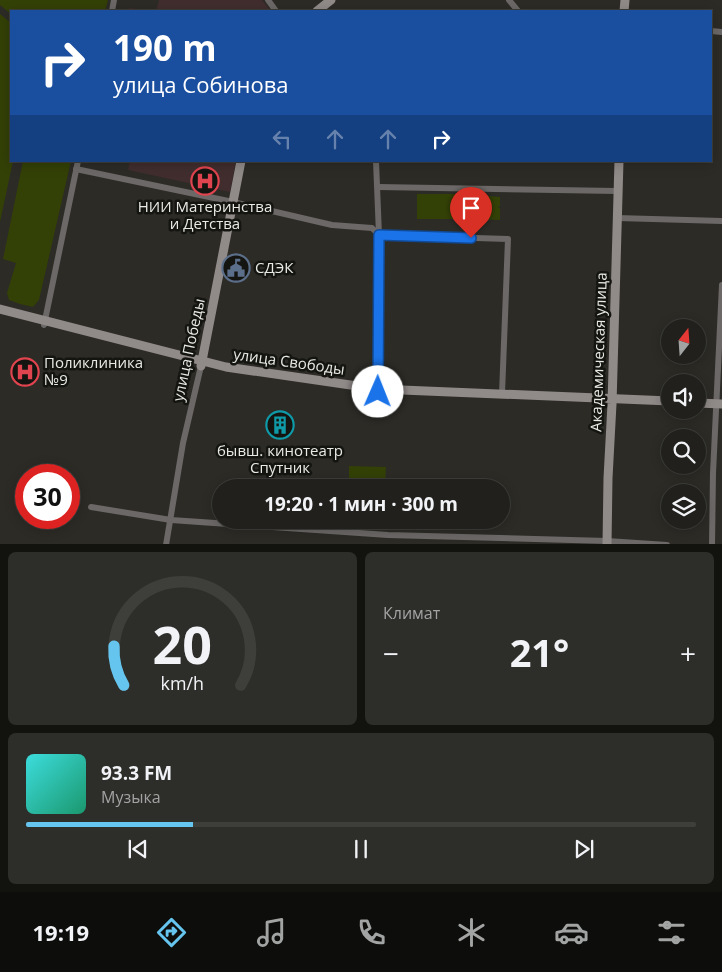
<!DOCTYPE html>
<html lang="ru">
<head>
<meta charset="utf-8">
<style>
  :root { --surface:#21201c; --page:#2d2d29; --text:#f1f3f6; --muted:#a2a3a3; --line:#3e3e3b; --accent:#65c5ee }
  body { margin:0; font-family:"Open Sans",sans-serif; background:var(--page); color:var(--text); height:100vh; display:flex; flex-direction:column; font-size:19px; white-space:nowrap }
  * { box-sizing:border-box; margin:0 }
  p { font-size:16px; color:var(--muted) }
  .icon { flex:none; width:28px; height:28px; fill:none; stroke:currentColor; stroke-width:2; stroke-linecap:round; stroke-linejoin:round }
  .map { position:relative; height:544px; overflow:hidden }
  .sheet { display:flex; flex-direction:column; gap:8px; padding:8px; background:#12120f; flex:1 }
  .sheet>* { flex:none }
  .hud { position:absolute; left:10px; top:10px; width:702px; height:152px; border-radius:0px; box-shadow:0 2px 12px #0003,0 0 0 1px var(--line); background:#1a4fa0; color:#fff; overflow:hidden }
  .needle { width:32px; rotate:17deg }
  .fabs { position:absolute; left:661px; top:319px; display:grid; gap:10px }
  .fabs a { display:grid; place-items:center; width:45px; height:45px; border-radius:50%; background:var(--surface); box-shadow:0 2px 12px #0003,0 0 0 1px var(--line); font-size:25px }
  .speed { position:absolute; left:15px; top:464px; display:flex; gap:10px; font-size:25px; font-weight:700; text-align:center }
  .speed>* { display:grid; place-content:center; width:65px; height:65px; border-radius:50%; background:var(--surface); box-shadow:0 2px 12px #0003,0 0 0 1px var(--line); line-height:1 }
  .speed .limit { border:8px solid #d22; background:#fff; color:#111 }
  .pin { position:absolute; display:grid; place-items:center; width:42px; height:42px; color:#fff; margin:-51px -21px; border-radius:50% 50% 50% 0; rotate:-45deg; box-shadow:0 0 5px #0007 }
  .pin .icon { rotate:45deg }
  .me { position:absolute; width:55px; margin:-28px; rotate:1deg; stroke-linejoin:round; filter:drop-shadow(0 0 4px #0008) }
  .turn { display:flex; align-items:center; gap:18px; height:105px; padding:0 20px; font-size:22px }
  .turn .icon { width:65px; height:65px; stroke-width:2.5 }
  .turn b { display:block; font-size:35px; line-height:42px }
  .lanes { display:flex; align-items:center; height:48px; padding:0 20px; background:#0003; justify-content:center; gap:25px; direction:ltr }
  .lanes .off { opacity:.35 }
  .big { font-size:38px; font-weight:700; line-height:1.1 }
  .sheet .widget { flex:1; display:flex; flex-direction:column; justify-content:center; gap:8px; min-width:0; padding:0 18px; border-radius:8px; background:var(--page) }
  .sheet .dial { align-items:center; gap:0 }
  .dial svg { height:130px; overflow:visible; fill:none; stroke:var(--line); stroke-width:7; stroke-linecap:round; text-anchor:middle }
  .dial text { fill:var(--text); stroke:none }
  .song { display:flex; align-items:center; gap:15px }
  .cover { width:60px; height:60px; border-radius:8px; background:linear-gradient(135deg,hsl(180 70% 55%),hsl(160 70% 35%)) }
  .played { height:5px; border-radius:2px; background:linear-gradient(90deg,var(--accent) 25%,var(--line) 25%) }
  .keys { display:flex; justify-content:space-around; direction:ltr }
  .heat { display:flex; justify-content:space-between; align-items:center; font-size:28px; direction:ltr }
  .sheet .tiles { flex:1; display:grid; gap:8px; grid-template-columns:1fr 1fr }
  .widget:last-child { grid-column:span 2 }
  .trip { position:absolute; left:212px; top:479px; width:298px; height:50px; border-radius:25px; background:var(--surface); box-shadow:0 2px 12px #0003,0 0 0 1px var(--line); font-weight:700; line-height:50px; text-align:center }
  .tab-bar { display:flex; height:80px; justify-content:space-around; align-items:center; background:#0d0d0b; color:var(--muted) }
  .tab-bar .icon { width:35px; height:35px }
  .tab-bar .on { color:var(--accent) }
  .tab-bar b { font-size:22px; color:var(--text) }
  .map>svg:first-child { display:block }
  .medical { fill:#412d2e }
  .green { fill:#334006 }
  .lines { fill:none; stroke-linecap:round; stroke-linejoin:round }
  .street { stroke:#6b6867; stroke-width:6 }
  .secondary { stroke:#908a89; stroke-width:9 }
  .route-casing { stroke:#114b97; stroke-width:12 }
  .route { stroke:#1a73e8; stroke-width:9 }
  .labels { text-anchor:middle; stroke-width:5; stroke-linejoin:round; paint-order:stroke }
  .poi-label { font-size:15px; fill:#e9e9e5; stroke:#141411 }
  .street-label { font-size:15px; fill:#e9e9e5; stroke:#141411 }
</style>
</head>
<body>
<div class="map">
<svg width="722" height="545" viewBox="0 0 722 545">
  <rect width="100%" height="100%" fill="#2c2b26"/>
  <!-- medical -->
  <g class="medical">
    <polygon points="159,0 262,0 271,11 128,11 129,8 156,11"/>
    <polygon points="130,161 236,161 230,192 128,170"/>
  </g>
  <!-- green -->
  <g class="green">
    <polygon points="0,0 108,0 105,11 11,11 11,14 0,5"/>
    <polygon points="0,14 11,23 11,161 13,161 0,222"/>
    <polygon points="23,161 71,161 39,300 33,307 20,304 9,300 7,293 16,263 3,259"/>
    <rect x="417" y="194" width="45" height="25"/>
    <polygon points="478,195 500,197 500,206 498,207 500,208 500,220 476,219 477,207 475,204 476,196"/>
    <polygon points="349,466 386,467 385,487 339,487 339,479 349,478"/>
    <polygon points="338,520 385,520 384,528 338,527"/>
  </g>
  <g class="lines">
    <!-- street -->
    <g class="street">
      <polyline points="268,0 276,11"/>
      <polyline points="509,0 518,11"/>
      <polyline points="112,11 114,0"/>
      <polyline points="711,31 722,32"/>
      <polyline points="376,161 379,235 378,392"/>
      <polyline points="76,169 233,202 332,225 372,228 379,235 508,239 502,394"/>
      <polyline points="378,187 617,191"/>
      <polyline points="617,218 722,221"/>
      <polyline points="44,325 78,161"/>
      <polyline points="91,507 171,520 388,535 607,541 667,545"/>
      <polyline points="166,545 183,443 201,366"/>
      <polyline points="712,545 713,473 722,285"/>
    </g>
    <!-- secondary -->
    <g class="secondary">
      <polyline points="317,11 331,0"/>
      <polyline points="624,11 625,0"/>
      <polyline points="0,309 226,367 378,389 670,401"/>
      <polyline points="201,366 241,161"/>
      <polyline points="698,403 722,404"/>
      <polyline points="607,545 608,478 612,404 619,161"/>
    </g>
  </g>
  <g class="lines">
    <!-- route casing -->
    <g class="route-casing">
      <polyline id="route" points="378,392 379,235 471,238"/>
    </g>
    <!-- route -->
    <use href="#route" class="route"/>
  </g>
  <!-- icons -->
  <defs>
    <g id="hospital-ring" transform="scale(1.4375)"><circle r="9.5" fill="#141411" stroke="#e0444e" stroke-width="1.5"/><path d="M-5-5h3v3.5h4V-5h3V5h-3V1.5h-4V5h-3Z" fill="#e0444e"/></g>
    <g id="civic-ring" transform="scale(1.4375)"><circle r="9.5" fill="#141411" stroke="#5c6f8a" stroke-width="1.5"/><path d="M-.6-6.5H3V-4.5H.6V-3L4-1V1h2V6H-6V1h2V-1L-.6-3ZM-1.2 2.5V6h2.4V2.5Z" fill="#5c6f8a"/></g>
    <g id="building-ring" transform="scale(1.4375)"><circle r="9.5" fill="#141411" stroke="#0f9aa8" stroke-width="1.5"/><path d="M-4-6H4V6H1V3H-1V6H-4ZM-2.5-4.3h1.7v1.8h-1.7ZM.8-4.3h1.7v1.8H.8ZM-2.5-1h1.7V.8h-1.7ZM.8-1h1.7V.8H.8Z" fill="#0f9aa8"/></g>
  </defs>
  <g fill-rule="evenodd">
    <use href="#hospital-ring" x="205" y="181"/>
    <use href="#civic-ring" x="236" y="268"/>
    <use href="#hospital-ring" x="25" y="372"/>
    <use href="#building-ring" x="280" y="425"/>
  </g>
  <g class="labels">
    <!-- poi labels -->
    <g class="poi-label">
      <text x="205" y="212">НИИ Материнства<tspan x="205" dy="17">и Детства</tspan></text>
      <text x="255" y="273" text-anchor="start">СДЭК</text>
      <text x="44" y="368" text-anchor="start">Поликлиника<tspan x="44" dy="17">№9</tspan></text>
      <text x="280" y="456">бывш. кинотеатр<tspan x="280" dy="17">Спутник</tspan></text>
    </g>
    <!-- street labels -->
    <g class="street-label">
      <text transform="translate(189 350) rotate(-78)" y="5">улица Победы</text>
      <text transform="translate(599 352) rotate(-88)" y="5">Академическая улица</text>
      <text transform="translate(289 362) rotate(8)" y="5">улица Свободы</text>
    </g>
  </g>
</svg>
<div class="fabs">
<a><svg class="needle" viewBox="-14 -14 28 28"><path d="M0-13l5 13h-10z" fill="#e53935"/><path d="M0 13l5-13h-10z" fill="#a2a3a3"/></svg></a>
<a><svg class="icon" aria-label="sound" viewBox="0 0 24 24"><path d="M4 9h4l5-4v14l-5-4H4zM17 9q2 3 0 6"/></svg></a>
<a><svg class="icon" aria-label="search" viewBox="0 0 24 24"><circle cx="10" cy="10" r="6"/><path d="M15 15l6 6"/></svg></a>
<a><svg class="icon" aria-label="layers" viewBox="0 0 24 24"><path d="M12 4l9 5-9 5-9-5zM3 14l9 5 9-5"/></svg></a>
</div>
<div class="speed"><div class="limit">30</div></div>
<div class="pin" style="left:471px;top:238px;background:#d93025"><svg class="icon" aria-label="arrive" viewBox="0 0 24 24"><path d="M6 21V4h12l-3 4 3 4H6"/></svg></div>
<svg class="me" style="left:378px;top:392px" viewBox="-20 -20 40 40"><circle r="19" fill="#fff"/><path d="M0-13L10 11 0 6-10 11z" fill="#1a73e8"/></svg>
<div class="trip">19:20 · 1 мин · 300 m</div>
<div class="hud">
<div class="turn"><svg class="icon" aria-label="right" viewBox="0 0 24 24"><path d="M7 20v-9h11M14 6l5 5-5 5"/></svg><div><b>190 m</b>улица Собинова</div></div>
<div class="lanes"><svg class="icon off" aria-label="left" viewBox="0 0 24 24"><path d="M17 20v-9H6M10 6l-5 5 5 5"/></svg><svg class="icon off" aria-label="ahead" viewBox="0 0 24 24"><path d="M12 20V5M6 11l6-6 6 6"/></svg><svg class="icon off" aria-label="ahead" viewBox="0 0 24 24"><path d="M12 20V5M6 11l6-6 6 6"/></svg><svg class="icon" aria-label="right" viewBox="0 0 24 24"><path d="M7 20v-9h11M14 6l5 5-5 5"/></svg></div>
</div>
</div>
<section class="sheet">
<div class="tiles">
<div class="widget dial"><svg viewBox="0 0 100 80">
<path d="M14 69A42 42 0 1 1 86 69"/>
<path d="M14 69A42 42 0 0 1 8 45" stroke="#65c5ee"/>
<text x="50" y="56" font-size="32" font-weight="700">20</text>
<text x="50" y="72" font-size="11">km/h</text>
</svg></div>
<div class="widget"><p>Климат</p>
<div class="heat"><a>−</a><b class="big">21°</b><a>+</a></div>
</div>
<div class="widget">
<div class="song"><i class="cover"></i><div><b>93.3 FM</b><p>Музыка</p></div></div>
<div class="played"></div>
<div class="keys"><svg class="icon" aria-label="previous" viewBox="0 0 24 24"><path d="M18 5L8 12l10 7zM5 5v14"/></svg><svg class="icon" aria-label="pause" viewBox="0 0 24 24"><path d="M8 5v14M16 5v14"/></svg><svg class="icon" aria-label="next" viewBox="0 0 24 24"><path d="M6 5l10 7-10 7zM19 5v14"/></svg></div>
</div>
</div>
</section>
<nav class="tab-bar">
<b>19:19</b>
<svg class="icon on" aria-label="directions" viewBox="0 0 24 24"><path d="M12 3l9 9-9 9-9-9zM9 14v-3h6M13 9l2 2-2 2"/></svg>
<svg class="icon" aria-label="music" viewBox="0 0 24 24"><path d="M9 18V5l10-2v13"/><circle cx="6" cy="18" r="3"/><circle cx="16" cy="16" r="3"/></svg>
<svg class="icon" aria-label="phone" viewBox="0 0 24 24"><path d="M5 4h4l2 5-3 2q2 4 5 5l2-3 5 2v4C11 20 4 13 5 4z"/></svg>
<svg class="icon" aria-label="climate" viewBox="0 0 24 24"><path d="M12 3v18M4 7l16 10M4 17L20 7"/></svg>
<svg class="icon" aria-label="car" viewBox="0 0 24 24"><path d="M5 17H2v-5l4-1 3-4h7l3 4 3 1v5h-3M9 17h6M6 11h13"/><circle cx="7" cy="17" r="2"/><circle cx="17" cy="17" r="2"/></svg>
<svg class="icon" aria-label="filters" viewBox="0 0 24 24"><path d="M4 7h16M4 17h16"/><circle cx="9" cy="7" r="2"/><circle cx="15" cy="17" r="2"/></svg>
</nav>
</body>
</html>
